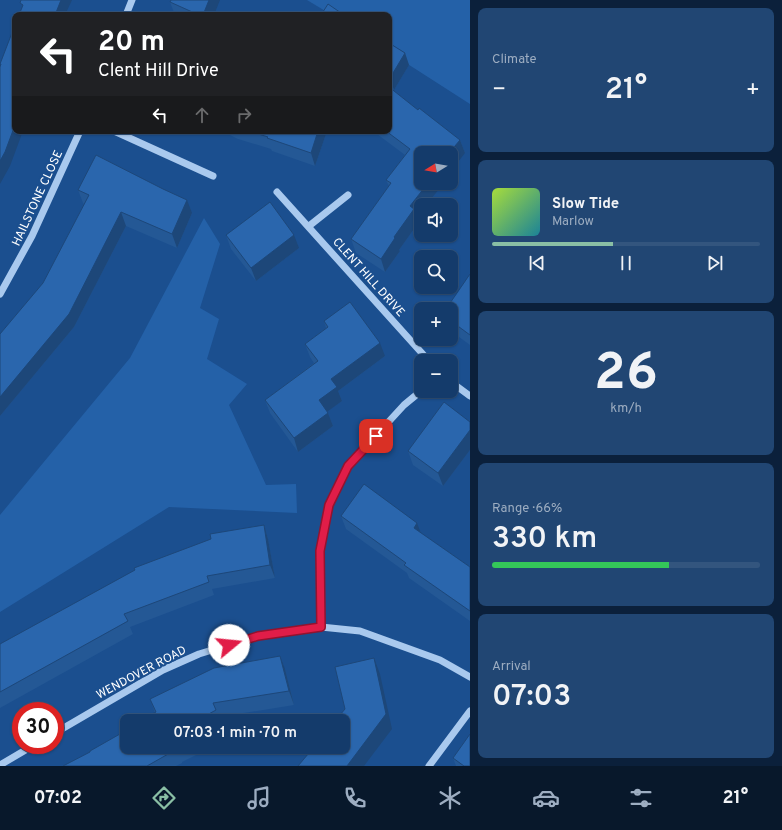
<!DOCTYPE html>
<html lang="en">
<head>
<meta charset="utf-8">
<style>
  :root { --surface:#143b6b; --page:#214673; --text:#f1f3f6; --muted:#9dadc1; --line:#33557e; --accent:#8abfa5 }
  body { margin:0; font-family:Overpass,sans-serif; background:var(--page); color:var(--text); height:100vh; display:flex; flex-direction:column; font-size:15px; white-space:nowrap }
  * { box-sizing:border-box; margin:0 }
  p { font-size:13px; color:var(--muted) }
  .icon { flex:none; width:22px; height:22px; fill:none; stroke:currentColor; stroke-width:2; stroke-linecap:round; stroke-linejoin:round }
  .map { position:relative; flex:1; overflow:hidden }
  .sheet { display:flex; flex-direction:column; gap:8px; padding:8px; background:#0b203b; width:312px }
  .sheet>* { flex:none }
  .hud { position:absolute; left:12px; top:12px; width:380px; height:122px; border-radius:8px; box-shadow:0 1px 3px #0004,0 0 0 1px var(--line); background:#202124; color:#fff; overflow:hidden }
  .needle { width:26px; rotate:259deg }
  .buttons { position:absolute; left:414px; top:146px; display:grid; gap:8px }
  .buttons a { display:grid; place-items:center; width:44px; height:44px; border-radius:8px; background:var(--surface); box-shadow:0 1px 3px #0004,0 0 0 1px var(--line); font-size:20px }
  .speed { position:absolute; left:12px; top:702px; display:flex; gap:8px; font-size:20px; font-weight:700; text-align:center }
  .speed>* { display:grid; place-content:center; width:52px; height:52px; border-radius:50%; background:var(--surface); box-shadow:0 1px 3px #0004,0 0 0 1px var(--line); line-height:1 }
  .speed .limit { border:6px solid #d22; background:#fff; color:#111 }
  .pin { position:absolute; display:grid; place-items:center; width:34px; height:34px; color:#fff; margin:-17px; border-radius:8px; box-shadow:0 2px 6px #0006 }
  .me { position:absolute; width:44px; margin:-22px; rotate:73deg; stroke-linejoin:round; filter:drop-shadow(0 0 3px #0008) }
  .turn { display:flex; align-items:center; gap:14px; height:84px; padding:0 20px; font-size:18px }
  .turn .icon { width:52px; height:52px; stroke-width:2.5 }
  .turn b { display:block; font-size:28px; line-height:34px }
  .lanes { display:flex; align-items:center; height:38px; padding:0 20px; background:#0003; justify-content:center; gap:20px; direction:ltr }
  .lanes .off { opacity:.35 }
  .big { font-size:30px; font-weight:600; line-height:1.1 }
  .sheet .card { flex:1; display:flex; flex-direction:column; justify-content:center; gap:6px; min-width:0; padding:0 14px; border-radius:8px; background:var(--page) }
  .sheet .dial { align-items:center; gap:0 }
  .dial b { font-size:52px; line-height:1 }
  .song { display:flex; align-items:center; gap:12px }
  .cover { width:48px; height:48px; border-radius:6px; background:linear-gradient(135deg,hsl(80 70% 55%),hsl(190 70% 35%)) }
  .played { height:4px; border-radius:2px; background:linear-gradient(90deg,var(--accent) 45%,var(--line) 45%) }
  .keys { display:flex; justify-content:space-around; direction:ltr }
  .heat { display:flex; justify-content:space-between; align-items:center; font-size:22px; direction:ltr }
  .charge { height:6px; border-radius:3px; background:linear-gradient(90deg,#34c759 66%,var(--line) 0) }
  .trip { position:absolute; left:120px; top:714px; width:230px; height:40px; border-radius:8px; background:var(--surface); box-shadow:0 1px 3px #0004,0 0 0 1px var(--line); font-weight:600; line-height:40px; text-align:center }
  .tabs { display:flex; height:64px; justify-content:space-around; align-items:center; background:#08182b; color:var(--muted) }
  .tabs .icon { width:28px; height:28px }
  .tabs .active { color:var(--accent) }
  .tabs b { font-size:18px; color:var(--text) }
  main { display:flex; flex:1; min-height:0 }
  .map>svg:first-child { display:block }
  .green { fill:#2461a8 }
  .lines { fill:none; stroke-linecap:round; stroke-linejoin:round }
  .minor { stroke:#a9c9ee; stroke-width:7 }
  .wall { fill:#245895 }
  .shaded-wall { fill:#1d4779 }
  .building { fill:#2a66ad; stroke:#1d4779 }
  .route-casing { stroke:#92132f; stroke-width:10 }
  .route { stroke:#e11d48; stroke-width:7 }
  .labels { text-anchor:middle; stroke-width:4; stroke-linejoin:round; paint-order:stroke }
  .street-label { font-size:12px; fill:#fff; stroke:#1b4f8f }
</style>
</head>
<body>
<main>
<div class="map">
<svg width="470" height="766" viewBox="0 0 470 766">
  <rect width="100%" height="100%" fill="#1b4f8f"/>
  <!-- green -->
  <g class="green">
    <polygon points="307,0 470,0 470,104 389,52 389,15 332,15"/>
    <polygon points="204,218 220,244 200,308 219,319 207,359 247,384 229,405 266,485 296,484 297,513 169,507 0,612 0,515 130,358"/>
  </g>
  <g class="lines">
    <!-- minor -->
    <g class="minor">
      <polyline points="126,15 132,0"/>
      <polyline points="114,131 213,176"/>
      <polyline points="277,192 429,361"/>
      <polyline points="309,226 348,195"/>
      <polyline points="0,294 32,236 80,131"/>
      <polyline points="451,382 470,396"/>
      <polyline points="321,627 320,551 329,505 348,466 404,405 421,391"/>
      <polyline points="55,733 163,670 199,654 258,636 321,627 360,631 440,660 470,677"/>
      <polyline points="0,765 34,745"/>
      <polyline points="429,766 470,711"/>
    </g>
  </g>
  <!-- wall -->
  <g class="wall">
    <polygon points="170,2 214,15 175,15"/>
    <polygon points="389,43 405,53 409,65 394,90 389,87"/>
    <polygon points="222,131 327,131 315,166 272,151 271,149 238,139"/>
    <polygon points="373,131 389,131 460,140 465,153 421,183 442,183 439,186 440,188 421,205 421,212 417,217 419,222 399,250 400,251 385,272 356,253 351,239 389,186 386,180 405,155"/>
    <polygon points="78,190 192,213 177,248 126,226 74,327 0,416 0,334 43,283 84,204 83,203"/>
    <polygon points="226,235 299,248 256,281 231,249"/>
    <polygon points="470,274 470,345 451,331 451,309"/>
    <polygon points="324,321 385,356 338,391 342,401 327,411 333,426 298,452 270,413 265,400 314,363 310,357 305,344 326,328"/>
    <polygon points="470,422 470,450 443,486 413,465 408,451"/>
    <polygon points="341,516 421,533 470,567 470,621 409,578 407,573 346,529"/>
    <polygon points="264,525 268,539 275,578 212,589 214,595 130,627 133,634 0,708 0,644"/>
    <polygon points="285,669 294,705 219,717 220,721 143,721 147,719 155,713 150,699"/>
    <polygon points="127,747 212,747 182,762 182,763 176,766 63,766"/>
    <polygon points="453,758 470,766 456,766"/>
  </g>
  <!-- shaded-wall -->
  <g class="shaded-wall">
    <polygon points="61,0 72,0 65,15 55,15"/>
    <polygon points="209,0 220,0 214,15 203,15"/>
    <polygon points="405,53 409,65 394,90 390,78"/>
    <polygon points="15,125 15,131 23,131 10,166 0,184 0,161"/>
    <polygon points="318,131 327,131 315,166 311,153"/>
    <polygon points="460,140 465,153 451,171 451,153 449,153"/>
    <polygon points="428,183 442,183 439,186 440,188 426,205 421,205 421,212 417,217 419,222 399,250 400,251 385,272 381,259 394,237 410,206"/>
    <polygon points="187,200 192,213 177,248 172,234"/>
    <polygon points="121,212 126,226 74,327 0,416 0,397"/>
    <polygon points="294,235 299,248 256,281 251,268"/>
    <polygon points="380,343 385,356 338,391 342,401 324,414 319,400 331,379"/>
    <polygon points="328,413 333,426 298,452 294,438"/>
    <polygon points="470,430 470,450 443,486 438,473"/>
    <polygon points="417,523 422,536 414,528"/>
    <polygon points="264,525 268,539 275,578 270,565"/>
    <polygon points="280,656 285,669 294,705 289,691"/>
    <polygon points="374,658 380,674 392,729 364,766 347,766"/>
  </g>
  <!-- building -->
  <g class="building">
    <polygon points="21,0 61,0 55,15 19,15 23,5 20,3"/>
    <polygon points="171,0 209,0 203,15 199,15 170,2"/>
    <polygon points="328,4 344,15 321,15"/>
    <polygon points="15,25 15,125 5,152 0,161 0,67 1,64 0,64"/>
    <polygon points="389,43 405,53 390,78 389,78"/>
    <polygon points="389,87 418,110 419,108 460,140 449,153 421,153 421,183 428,183 410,206 414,209 394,237 395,238 381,259 351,239 391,183 386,180 410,149 386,131 389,131"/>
    <polygon points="249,131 318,131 311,153 267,138 268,137"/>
    <polygon points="96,155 163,189 187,200 172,234 121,212 69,314 0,397 0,334 43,283 89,195 78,190"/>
    <polygon points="270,202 294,235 251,268 226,235"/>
    <polygon points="470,274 470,335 451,321 451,309 446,309"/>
    <polygon points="350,302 380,343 331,379 337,387 319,400 328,413 294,438 265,400 318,361 305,344 328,327 324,321"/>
    <polygon points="444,402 470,422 470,430 438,473 408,451"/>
    <polygon points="364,484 417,523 414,528 470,567 470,611 404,565 406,563 341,516"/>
    <polygon points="264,525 270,565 207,576 209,582 124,614 128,621 0,692 0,644 135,570 134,568 211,539 210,534"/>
    <polygon points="280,656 289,691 213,703 216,710 205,716 208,721 143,721 147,719 146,717 156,712 150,699 214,668"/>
    <polygon points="374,658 386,714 347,766 298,766 314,747 343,747 343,721 335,721 345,709 335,667"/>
    <polygon points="127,730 127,747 179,747 177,748 177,749 147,766 63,766 90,752 90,751"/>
    <polygon points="470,734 470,766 464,766 453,758"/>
  </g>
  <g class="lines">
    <!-- route casing -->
    <g class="route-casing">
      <polyline id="route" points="229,645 258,636 321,627 320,551 329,505 348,466 376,436"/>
    </g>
    <!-- route -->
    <use href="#route" class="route"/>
  </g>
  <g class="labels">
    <!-- street labels -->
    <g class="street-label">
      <text transform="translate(37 198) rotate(-65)" y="4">HAILSTONE CLOSE</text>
      <text transform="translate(369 277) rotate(48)" y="4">CLENT HILL DRIVE</text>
      <text transform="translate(141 672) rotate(-28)" y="4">WENDOVER ROAD</text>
    </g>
  </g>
</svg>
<div class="buttons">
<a><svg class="needle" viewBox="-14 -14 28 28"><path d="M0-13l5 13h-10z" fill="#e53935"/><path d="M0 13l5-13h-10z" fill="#9dadc1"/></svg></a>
<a><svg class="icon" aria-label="sound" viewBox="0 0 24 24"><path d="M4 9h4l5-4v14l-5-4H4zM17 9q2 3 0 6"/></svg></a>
<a><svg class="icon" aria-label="search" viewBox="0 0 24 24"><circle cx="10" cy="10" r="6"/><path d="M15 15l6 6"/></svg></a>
<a>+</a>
<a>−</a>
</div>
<div class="speed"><div class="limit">30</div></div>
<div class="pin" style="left:376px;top:436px;background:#d93025"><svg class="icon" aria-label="arrive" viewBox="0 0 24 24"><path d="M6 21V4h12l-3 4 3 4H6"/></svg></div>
<svg class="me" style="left:229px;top:645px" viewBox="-20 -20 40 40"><circle r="19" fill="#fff"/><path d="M0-13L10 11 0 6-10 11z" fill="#e11d48"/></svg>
<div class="trip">07:03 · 1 min · 70 m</div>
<div class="hud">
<div class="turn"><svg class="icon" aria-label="left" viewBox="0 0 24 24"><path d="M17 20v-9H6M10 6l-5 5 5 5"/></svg><div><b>20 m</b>Clent Hill Drive</div></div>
<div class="lanes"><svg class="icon" aria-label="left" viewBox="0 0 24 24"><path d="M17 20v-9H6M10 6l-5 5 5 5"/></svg><svg class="icon off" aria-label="ahead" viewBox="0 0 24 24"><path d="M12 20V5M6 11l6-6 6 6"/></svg><svg class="icon off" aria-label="right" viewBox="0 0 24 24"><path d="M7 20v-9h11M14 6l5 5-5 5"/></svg></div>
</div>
</div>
<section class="sheet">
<div class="card"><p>Climate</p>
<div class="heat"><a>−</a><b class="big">21°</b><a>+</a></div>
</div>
<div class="card">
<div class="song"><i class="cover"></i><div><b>Slow Tide</b><p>Marlow</p></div></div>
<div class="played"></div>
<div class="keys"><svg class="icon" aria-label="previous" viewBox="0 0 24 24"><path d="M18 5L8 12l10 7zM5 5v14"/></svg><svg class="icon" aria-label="pause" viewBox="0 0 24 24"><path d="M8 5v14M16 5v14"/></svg><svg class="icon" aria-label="next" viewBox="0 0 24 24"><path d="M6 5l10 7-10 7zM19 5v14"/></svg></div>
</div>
<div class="card dial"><b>26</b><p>km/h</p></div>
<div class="card"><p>Range · 66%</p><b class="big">330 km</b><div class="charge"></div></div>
<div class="card"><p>Arrival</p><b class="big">07:03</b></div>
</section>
</main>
<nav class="tabs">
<b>07:02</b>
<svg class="icon active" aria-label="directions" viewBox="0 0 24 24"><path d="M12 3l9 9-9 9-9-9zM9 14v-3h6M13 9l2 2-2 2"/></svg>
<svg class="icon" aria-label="music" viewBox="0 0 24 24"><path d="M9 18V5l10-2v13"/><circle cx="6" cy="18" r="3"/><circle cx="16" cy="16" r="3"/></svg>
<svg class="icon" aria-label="phone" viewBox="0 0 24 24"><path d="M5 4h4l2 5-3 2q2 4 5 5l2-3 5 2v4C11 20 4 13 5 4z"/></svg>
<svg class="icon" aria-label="climate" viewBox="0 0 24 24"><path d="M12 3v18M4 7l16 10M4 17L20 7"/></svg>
<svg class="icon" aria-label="car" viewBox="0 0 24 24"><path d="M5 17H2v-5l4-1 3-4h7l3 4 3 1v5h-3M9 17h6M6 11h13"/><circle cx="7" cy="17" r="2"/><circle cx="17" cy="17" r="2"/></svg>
<svg class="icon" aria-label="filters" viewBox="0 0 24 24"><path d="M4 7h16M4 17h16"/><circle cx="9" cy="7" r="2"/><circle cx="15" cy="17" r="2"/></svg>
<b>21°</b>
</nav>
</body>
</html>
